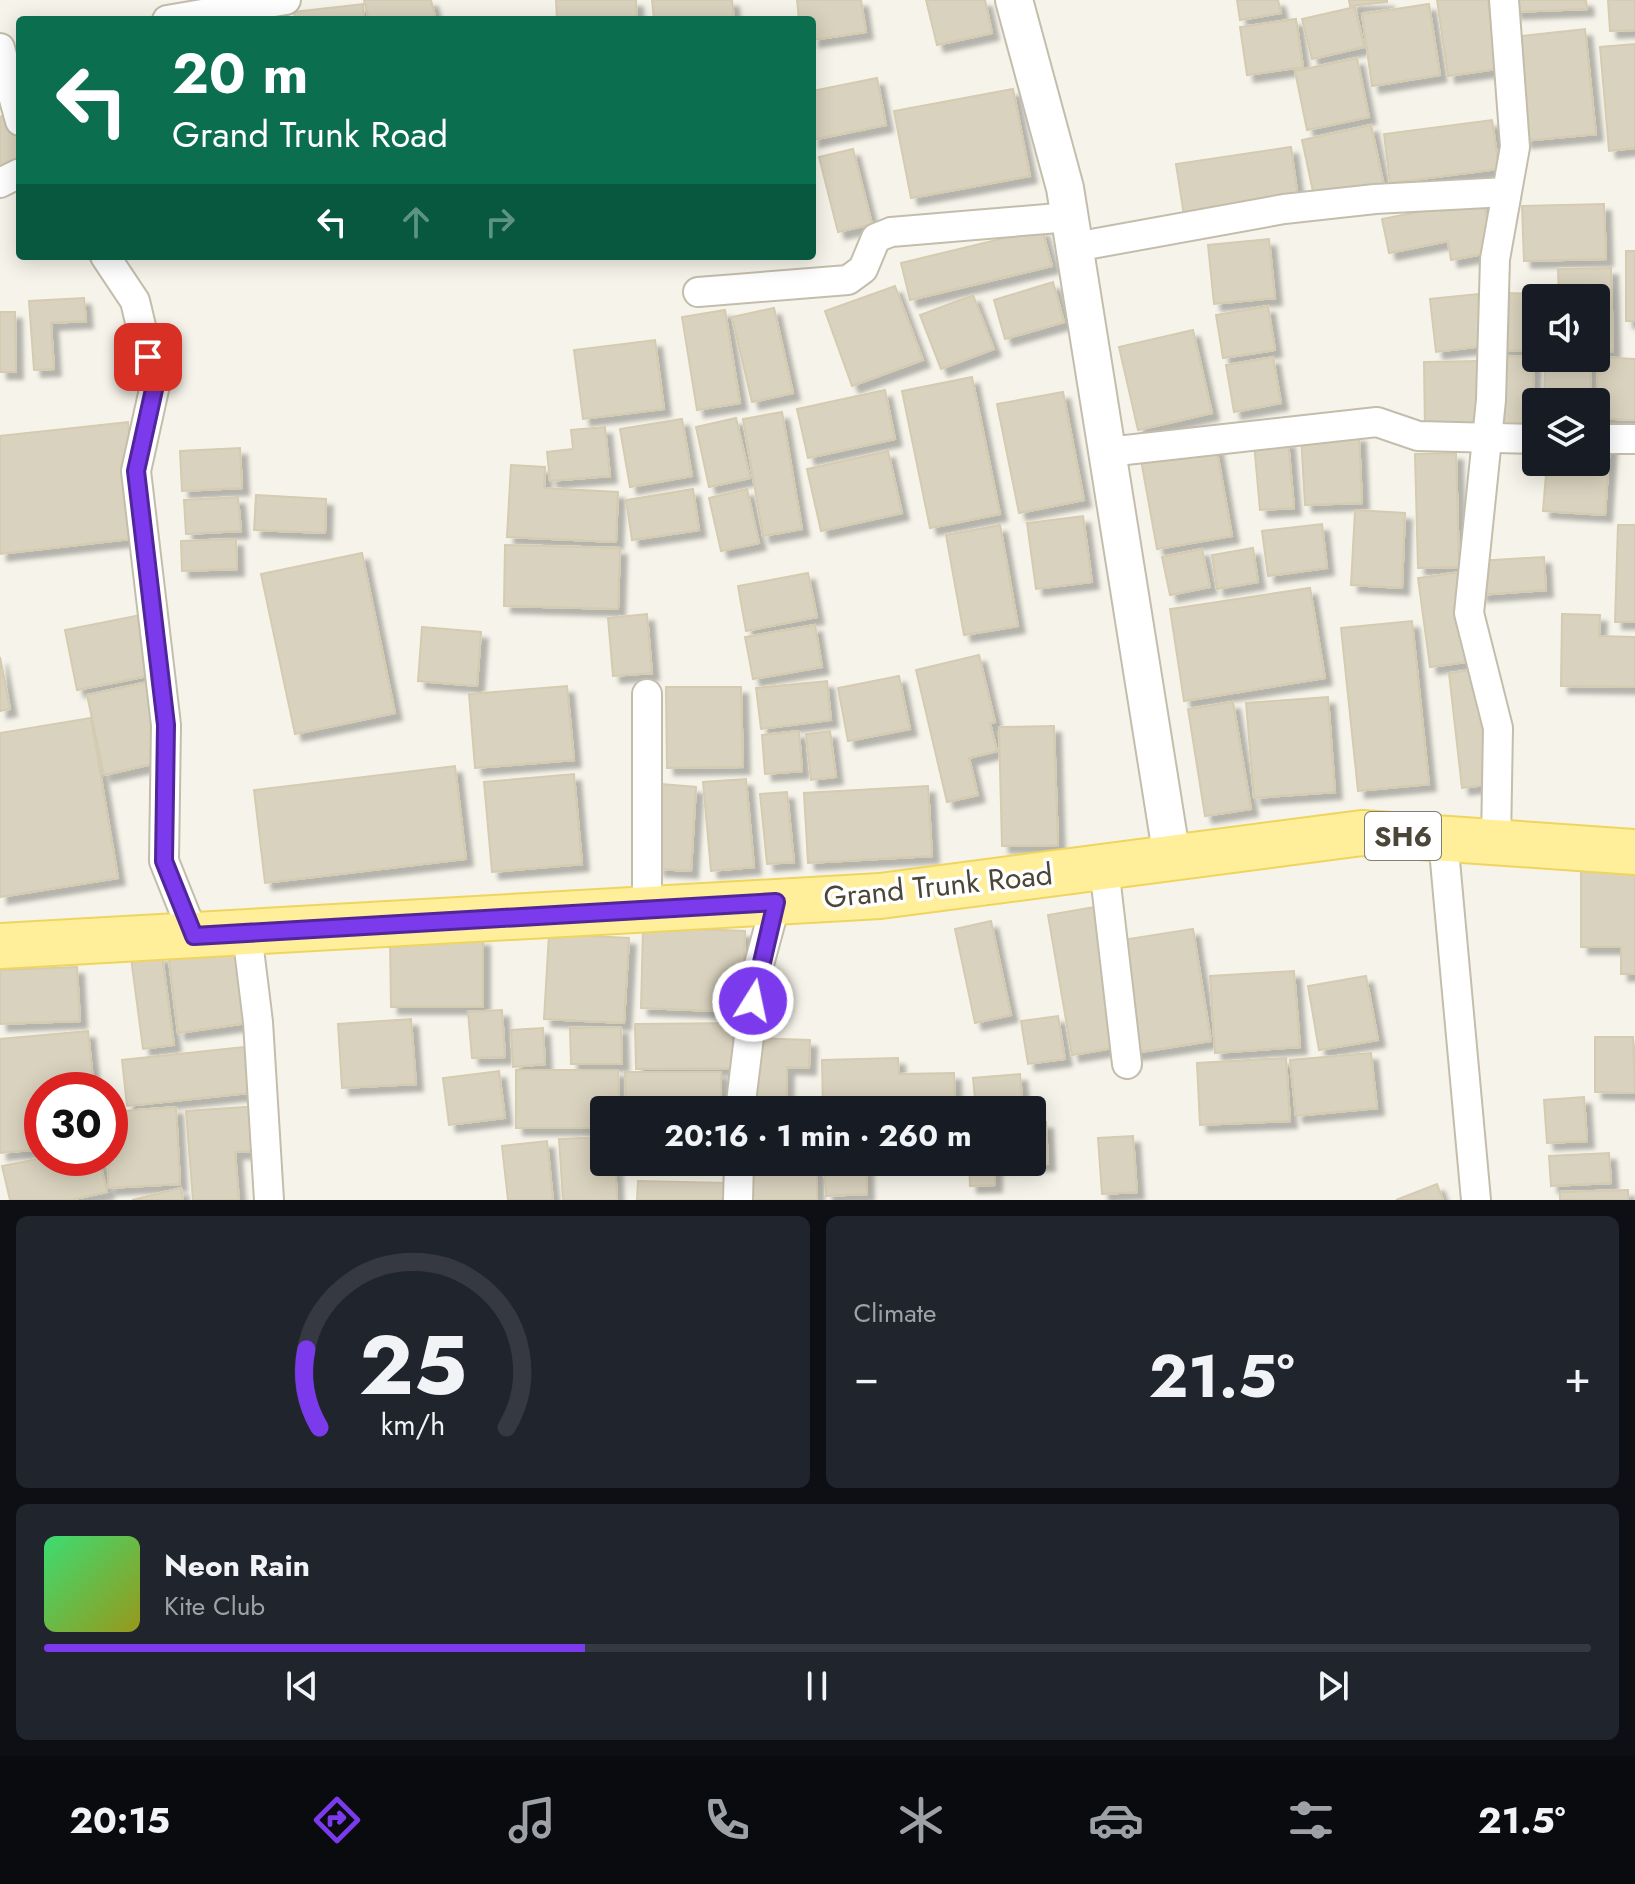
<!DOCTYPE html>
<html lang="en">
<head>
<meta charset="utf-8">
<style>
  :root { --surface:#171b24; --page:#20242c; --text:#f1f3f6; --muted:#9ea1a6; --line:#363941; --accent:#7c3aed }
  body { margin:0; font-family:Jost,sans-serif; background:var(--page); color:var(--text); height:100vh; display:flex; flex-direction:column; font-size:30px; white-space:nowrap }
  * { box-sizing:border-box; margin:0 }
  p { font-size:26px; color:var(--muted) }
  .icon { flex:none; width:44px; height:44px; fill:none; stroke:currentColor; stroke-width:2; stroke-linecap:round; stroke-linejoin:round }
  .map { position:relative; height:1200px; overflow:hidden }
  .drawer { display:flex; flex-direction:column; gap:16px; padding:16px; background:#0d0f14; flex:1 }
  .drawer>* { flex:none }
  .banner { position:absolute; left:16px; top:16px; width:800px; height:244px; border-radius:8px; box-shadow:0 4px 20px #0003; background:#0b6e4f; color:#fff; overflow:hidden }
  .tools { position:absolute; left:1522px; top:284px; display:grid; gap:16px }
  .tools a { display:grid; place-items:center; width:88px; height:88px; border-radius:8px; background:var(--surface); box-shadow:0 4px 20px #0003; font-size:40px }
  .speed { position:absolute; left:24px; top:1072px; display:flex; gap:16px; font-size:40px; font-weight:700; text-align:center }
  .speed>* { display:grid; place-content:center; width:104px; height:104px; border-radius:50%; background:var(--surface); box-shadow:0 4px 20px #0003; line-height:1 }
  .speed .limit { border:12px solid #d22; background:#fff; color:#111 }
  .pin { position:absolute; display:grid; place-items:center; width:68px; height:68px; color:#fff; margin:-34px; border-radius:16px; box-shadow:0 4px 12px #0006 }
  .me { position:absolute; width:88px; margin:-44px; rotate:10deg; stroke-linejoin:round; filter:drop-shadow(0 0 6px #0008) }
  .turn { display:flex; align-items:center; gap:28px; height:168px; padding:0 24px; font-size:36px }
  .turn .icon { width:104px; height:104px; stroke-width:2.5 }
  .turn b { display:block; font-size:56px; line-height:68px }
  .lanes { display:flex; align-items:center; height:76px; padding:0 24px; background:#0003; justify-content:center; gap:40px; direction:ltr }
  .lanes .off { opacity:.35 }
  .big { font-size:60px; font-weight:700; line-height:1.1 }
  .drawer .card { flex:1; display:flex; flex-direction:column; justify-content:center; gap:12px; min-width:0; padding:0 28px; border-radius:12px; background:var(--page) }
  .drawer .dial { align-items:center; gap:0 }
  .dial svg { height:208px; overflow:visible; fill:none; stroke:var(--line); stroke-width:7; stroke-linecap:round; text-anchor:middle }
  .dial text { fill:var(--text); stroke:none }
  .song { display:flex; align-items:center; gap:24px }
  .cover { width:96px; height:96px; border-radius:12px; background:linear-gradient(135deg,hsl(140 70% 55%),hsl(60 70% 35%)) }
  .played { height:8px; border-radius:4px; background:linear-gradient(90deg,var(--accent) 35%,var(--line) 35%) }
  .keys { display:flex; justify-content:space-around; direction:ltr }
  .heat { display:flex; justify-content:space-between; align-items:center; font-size:44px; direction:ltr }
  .drawer .tiles { flex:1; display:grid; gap:16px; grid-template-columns:1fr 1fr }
  .card:last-child { grid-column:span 2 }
  .trip { position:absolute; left:590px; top:1096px; width:456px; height:80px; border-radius:8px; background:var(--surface); box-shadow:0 4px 20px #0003; font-weight:700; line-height:80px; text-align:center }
  .menu { display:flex; height:128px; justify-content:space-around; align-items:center; background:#090b0e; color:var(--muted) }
  .menu .icon { width:56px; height:56px }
  .menu .selected { color:var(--accent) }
  .menu b { font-size:36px; color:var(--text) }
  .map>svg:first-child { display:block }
  .building { fill:#d9d2be; stroke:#d5cbb0; stroke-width:2; filter:url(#shadow) }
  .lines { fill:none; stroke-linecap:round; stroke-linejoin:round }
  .minor-casing { stroke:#c3bdab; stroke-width:32 }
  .tertiary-casing { stroke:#c3bdab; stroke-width:40 }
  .primary-casing { stroke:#efd55e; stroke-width:48 }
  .minor { stroke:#fff; stroke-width:28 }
  .tertiary { stroke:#fff; stroke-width:36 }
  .primary { stroke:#ffee9a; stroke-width:44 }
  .route-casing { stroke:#51269a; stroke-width:20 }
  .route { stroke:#7c3aed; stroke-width:14 }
  .labels { text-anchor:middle; stroke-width:7; stroke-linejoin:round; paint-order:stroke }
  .shield { fill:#fff; stroke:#817e73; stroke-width:2 }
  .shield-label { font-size:28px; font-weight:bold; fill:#4b4637 }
  .street-label { font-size:30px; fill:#4b4637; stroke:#fff }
</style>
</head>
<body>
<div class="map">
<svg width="1635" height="1200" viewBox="0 0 1635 1200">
  <defs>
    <filter id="shadow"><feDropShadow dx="7" dy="7" stdDeviation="2" flood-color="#0004"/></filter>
  </defs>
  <rect width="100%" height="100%" fill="#f6f4ea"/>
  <!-- building -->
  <g class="building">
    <polygon points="364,0 431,0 436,20 369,20"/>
    <polygon points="556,0 636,0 637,20 557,20"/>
    <polygon points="652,0 732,0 734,20 654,20"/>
    <polygon points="797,0 861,0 866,32 812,40 812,20 799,20"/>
    <polygon points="926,0 985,0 992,33 937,45"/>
    <polygon points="1237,0 1278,0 1281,13 1240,20"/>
    <polygon points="1349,0 1387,0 1387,2 1350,6"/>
    <polygon points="1437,0 1488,0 1497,69 1448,76"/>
    <polygon points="1514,0 1586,0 1587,9 1514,12"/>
    <polygon points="1608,0 1635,0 1635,30 1610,31"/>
    <polygon points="363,4 364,20 295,20 294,12"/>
    <polygon points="1429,4 1440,75 1372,86 1362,14"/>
    <polygon points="1355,7 1364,47 1312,59 1302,19"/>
    <polygon points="1296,19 1303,67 1247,75 1240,27"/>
    <polygon points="1585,29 1596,134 1524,141 1513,37"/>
    <polygon points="1635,44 1635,148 1609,151 1600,47"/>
    <polygon points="1357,58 1369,117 1307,130 1295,71"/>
    <polygon points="877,78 886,125 812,140 812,91"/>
    <polygon points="1013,89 1030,176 911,198 894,111"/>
    <polygon points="13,112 20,133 20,172 0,179 0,117"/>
    <polygon points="1492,120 1499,169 1390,183 1384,134"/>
    <polygon points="1371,125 1384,186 1315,201 1302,140"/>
    <polygon points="1291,147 1299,206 1185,222 1176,164"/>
    <polygon points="853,149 872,224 838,232 819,157"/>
    <polygon points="1483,199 1494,252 1451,260 1448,241 1389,253 1382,219"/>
    <polygon points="1604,204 1606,259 1524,261 1522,206"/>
    <polygon points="1042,229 1052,266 910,300 901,263"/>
    <polygon points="1269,239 1275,298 1214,304 1208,245"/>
    <rect x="1626" y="251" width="9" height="70"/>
    <polygon points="1611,268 1613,351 1596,352 1596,298 1559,298 1558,269"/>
    <polygon points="1053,282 1064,322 1005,339 994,300"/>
    <polygon points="895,286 923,360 852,386 825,311"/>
    <polygon points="1497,293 1548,294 1548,298 1536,298 1536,351 1496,350"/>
    <polygon points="1478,294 1484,346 1436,352 1430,299"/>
    <polygon points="973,295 994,349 941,369 920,315"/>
    <polygon points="84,298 86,321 51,323 54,369 34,370 29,301"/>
    <polygon points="1268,306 1275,350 1223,358 1216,315"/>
    <polygon points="774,308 793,393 752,402 732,317"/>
    <polygon points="725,310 740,403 697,410 682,317"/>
    <polygon points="0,312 15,312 16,372 0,372"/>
    <polygon points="1193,330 1212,413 1138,430 1119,347"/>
    <polygon points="655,340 664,409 583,419 574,350"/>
    <polygon points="1495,356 1534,357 1532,429 1493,428"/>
    <polygon points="1273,357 1281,403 1234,412 1226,365"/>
    <polygon points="1598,357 1635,359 1635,420 1596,418"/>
    <polygon points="1480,361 1480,430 1425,430 1424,362"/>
    <polygon points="1545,361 1591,362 1590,402 1544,402"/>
    <polygon points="972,377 1000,514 930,528 902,391"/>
    <polygon points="885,390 895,439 808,458 797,409"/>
    <polygon points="1063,392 1084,500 1019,513 997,404"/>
    <polygon points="782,412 802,529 763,536 743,419"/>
    <polygon points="736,418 750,478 709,487 696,427"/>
    <polygon points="682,419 692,476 630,487 620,429"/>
    <polygon points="128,422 138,538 0,554 0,436"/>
    <polygon points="605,427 610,476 550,481 547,452 573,449 571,430"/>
    <polygon points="1359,435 1362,503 1305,505 1301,437"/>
    <polygon points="1288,440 1294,508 1260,510 1254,443"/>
    <polygon points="1596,443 1610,444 1605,515 1543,511 1547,462 1596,462"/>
    <polygon points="1216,446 1232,536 1157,549 1141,460"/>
    <polygon points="240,448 242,488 182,491 180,451"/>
    <polygon points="888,451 902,513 821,531 807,469"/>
    <polygon points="1456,453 1459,567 1418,568 1415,454"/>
    <polygon points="511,465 545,467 544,488 618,492 616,542 507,537"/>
    <polygon points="693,489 699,530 632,540 626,500"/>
    <polygon points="747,489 759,543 721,551 709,498"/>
    <polygon points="256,495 326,499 325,533 254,530"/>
    <polygon points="238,497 241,531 186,534 184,500"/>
    <polygon points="1355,510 1405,513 1402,588 1351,585"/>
    <polygon points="1083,516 1092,582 1036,589 1027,523"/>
    <polygon points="1322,524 1327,568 1268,576 1262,531"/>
    <polygon points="1000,525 1018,626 964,635 946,535"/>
    <polygon points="1618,525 1635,525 1635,622 1615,622"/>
    <polygon points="236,539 237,569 182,571 181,541"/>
    <polygon points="505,545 620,548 618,609 504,606"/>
    <polygon points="1253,548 1258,582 1217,589 1212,555"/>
    <polygon points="1202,549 1210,587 1170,595 1162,557"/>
    <polygon points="362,553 395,713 295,734 261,574"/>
    <polygon points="1544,557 1546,590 1480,595 1478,561"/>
    <polygon points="1461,572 1474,661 1430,667 1418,578"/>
    <polygon points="808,573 817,617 746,631 738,586"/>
    <polygon points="1310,588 1325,678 1184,701 1170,609"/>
    <polygon points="146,614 158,674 77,690 65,630"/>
    <polygon points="647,614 652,673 613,676 608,618"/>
    <polygon points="1562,614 1600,615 1599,636 1635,637 1635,687 1561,686"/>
    <polygon points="1412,621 1429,784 1358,791 1341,628"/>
    <polygon points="815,625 822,667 753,679 745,637"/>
    <polygon points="422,627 481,632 477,686 418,681"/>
    <polygon points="979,655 995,722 990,723 997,751 969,758 978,795 947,802 916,670"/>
    <polygon points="0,657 10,709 0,711"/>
    <polygon points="1480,669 1494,784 1462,788 1449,673"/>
    <polygon points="899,676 910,729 848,741 838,688"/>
    <polygon points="827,681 831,720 761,729 756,688"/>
    <polygon points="148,682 166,761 104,775 87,695"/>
    <polygon points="567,686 574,760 475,768 469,694"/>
    <polygon points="666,687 741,687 743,767 667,768"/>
    <polygon points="1328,697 1335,792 1254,798 1246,703"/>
    <polygon points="1233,702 1251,809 1205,816 1188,709"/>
    <polygon points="91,718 118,878 0,897 0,733"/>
    <polygon points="1054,726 1058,845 1002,846 999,727"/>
    <polygon points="799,731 802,771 765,774 762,735"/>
    <polygon points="830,731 836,777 811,780 806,734"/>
    <polygon points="455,766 466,859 265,883 254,790"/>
    <polygon points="574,774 582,864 492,872 484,782"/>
    <polygon points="746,779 754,867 711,871 703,782"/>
    <polygon points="661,784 696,787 691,871 657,869"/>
    <polygon points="928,786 932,856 808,863 804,793"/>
    <polygon points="787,792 794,862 767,864 760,794"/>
    <polygon points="1581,860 1635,860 1635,974 1621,974 1621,947 1581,947"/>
    <polygon points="1095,907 1119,1047 1072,1055 1048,915"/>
    <polygon points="991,921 1011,1015 975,1023 955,929"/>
    <polygon points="643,927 745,931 742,1012 641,1008"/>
    <polygon points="1193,929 1211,1041 1134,1053 1116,941"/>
    <polygon points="549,934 629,938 624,1023 544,1019"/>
    <polygon points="390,939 483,939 483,1007 391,1007"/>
    <polygon points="239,945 248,1023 178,1033 169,960"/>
    <polygon points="162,955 174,1045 143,1049 131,958"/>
    <polygon points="77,967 80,1021 0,1024 0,970"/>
    <polygon points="1294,971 1300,1047 1215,1053 1210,976"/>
    <polygon points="1366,976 1378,1040 1319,1050 1308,986"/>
    <polygon points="502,1010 505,1057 472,1058 468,1012"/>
    <polygon points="1058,1016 1065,1059 1028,1064 1021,1021"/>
    <polygon points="411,1019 416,1084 342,1088 338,1024"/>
    <polygon points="733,1023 733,1068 636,1069 635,1024"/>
    <polygon points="621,1027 622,1064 571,1064 570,1028"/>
    <polygon points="543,1028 545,1064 513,1067 511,1030"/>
    <polygon points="88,1031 94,1090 42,1090 42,1149 0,1153 0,1039"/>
    <polygon points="1595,1037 1633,1037 1635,1093 1595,1092"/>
    <polygon points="753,1038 810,1040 809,1068 787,1067 786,1110 750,1110"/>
    <polygon points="253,1046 258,1092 127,1106 122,1060"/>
    <polygon points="1371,1053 1377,1108 1296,1116 1290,1060"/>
    <polygon points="898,1058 899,1074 954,1073 955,1110 823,1110 822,1060"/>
    <polygon points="1286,1058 1290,1121 1200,1125 1197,1063"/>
    <polygon points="516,1070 618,1070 619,1110 604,1110 604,1128 516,1128"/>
    <polygon points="499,1071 505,1118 449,1125 443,1078"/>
    <polygon points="625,1072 721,1072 721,1110 626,1110"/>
    <polygon points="1020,1074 1023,1110 976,1110 973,1078"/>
    <polygon points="1584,1097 1587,1141 1547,1143 1544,1100"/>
    <polygon points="259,1106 262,1151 235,1152 239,1200 193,1200 186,1111"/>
    <polygon points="176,1107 180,1184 108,1188 110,1112"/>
    <polygon points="1032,1122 1046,1122 1048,1164 995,1165 995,1185 970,1186 969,1162 1032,1162"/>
    <polygon points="1133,1136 1137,1192 1102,1194 1098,1138"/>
    <polygon points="604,1137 604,1162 615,1162 617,1200 563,1200 559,1139"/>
    <polygon points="547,1141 553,1200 508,1200 502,1146"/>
    <polygon points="1609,1153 1611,1183 1551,1186 1549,1156"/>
    <polygon points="42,1158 99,1158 107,1192 70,1200 10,1200 2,1166"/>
    <polygon points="749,1162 815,1162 815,1164"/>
    <polygon points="824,1162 866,1162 867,1194 826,1196"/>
    <rect x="750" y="1166" width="67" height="34"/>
    <polygon points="638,1181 728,1183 727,1200 637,1200"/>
    <polygon points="1437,1184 1443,1200 1396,1200"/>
    <polygon points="181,1188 183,1200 132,1200"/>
    <polygon points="1628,1190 1628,1200 1560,1200 1560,1192"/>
  </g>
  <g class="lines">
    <!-- minor casing -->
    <g class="minor-casing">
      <g id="minor">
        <polyline points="167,20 286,0"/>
        <polyline points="0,48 20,121"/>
        <polyline points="0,183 20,173"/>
        <polyline points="1075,247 1284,209 1375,199 1506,192"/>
        <polyline points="105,256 135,301 155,385 136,471 166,725 164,861 194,936"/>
        <polyline points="698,292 848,280 863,269 876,238 891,232 1070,217"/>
        <polyline points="1596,439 1635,439"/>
        <polyline points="1108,452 1377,422 1418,436 1536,439"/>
        <polyline points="1443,839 1476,1200"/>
        <polyline points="1496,842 1498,728 1469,613 1491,400 1495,259 1515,147 1504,0"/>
        <polyline points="1104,867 1127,1064"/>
        <polyline points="647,910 647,694"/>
        <polyline points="247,933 258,1022 269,1200"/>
        <polyline points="740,1110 757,972 776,902"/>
        <polyline points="738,1200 739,1162"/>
      </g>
    </g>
    <!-- tertiary casing -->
    <g class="tertiary-casing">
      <polyline id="tertiary" points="1014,0 1065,188 1172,858"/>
    </g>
    <!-- primary casing -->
    <g class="primary-casing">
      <polyline id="primary" points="0,946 880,896 1362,833 1635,852"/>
    </g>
    <!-- minor -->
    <use href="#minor" class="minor"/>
    <!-- tertiary -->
    <use href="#tertiary" class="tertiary"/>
    <!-- primary -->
    <use href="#primary" class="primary"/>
  </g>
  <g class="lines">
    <!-- route casing -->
    <g class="route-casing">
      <polyline id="route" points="148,357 155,385 136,471 166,725 164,861 194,936 776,902 753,1001"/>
    </g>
    <!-- route -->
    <use href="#route" class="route"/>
  </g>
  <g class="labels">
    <!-- shield labels -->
    <rect class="shield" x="1365" y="812" width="76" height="48" rx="6"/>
    <g class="shield-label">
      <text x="1403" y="846">SH6</text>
    </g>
    <!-- street labels -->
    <g class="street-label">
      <text transform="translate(938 886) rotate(-6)" y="10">Grand Trunk Road</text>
    </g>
  </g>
</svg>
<div class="tools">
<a><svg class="icon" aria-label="sound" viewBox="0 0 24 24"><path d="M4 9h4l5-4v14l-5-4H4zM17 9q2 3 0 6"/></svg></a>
<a><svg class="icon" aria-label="layers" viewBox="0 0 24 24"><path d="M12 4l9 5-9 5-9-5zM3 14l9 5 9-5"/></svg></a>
</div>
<div class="speed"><div class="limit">30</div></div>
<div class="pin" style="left:148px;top:357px;background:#d93025"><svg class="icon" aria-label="arrive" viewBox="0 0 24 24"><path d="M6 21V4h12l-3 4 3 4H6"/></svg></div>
<svg class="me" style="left:753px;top:1001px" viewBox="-20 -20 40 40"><circle r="17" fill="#7c3aed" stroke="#fff" stroke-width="3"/><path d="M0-11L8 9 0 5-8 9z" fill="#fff"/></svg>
<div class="trip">20:16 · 1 min · 260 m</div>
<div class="banner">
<div class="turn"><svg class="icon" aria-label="left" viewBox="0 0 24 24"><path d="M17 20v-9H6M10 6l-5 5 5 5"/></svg><div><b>20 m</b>Grand Trunk Road</div></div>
<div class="lanes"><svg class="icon" aria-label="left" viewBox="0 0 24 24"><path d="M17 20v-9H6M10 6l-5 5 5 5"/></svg><svg class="icon off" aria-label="ahead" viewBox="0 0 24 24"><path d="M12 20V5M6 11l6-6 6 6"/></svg><svg class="icon off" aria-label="right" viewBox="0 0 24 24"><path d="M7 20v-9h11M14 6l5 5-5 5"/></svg></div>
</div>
</div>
<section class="drawer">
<div class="tiles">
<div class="card dial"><svg viewBox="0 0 100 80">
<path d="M14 69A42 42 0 1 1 86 69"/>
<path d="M14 69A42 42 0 0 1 9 39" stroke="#7c3aed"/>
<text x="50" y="56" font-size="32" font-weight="700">25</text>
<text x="50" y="72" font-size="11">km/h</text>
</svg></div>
<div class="card"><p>Climate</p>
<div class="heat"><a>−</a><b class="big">21.5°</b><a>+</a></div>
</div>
<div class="card">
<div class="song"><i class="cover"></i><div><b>Neon Rain</b><p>Kite Club</p></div></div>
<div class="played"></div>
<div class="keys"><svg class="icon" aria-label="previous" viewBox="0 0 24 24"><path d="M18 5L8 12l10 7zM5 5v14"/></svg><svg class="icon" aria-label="pause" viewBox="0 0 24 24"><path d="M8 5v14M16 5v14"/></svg><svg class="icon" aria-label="next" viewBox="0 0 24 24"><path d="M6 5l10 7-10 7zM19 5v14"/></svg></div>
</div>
</div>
</section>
<nav class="menu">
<b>20:15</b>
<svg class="icon selected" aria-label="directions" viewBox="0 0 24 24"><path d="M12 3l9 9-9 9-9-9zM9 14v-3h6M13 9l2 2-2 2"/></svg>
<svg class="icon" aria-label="music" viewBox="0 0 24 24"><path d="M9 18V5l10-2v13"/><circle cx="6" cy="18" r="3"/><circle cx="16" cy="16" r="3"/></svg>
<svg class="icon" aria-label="phone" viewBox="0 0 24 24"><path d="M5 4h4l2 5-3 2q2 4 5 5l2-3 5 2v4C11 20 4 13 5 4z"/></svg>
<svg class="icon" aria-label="climate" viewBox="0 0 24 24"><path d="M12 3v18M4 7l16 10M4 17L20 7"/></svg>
<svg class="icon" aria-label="car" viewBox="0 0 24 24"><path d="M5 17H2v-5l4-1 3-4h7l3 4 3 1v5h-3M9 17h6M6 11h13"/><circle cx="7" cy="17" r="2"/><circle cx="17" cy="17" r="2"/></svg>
<svg class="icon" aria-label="filters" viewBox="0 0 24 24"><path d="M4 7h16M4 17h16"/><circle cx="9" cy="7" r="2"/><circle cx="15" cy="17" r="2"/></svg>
<b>21.5°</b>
</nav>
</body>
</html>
